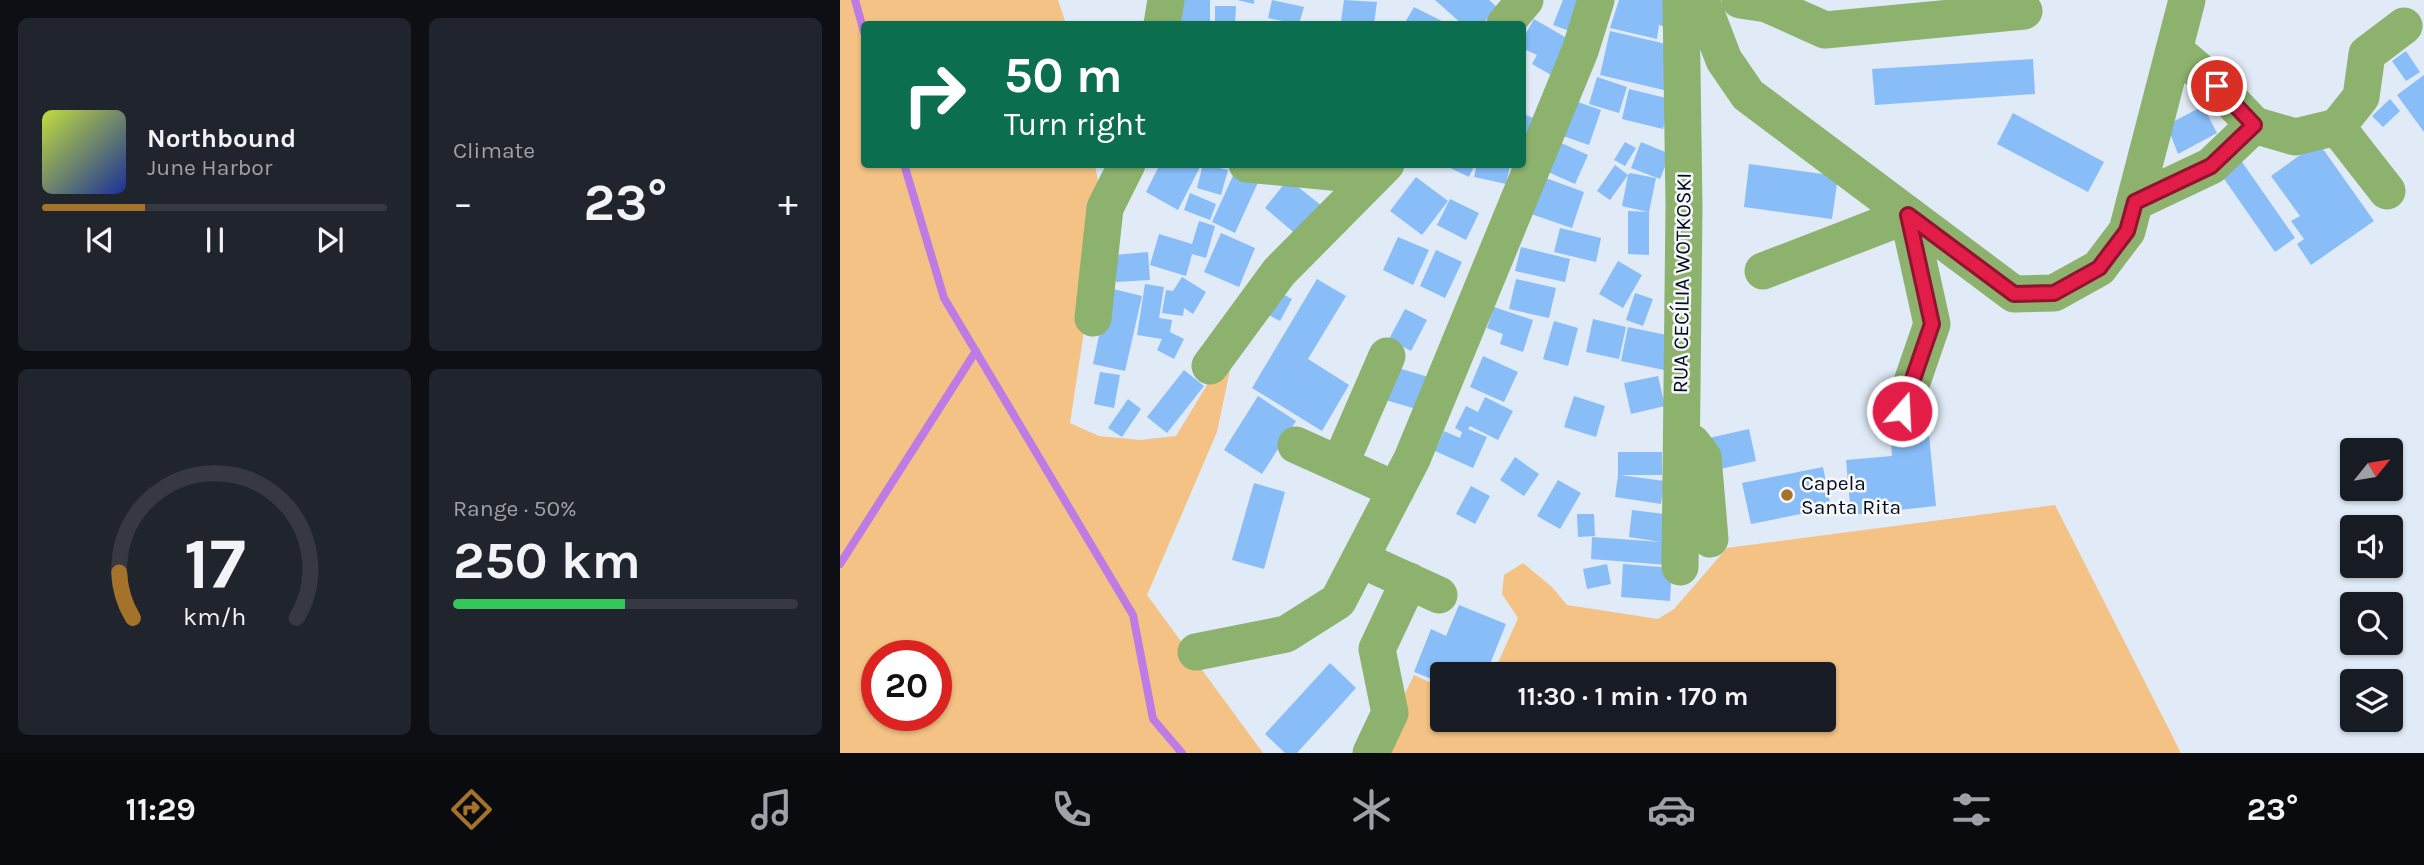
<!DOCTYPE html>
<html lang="en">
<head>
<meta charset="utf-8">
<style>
  :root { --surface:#171b24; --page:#20242c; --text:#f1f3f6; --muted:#9ea1a6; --line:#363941; --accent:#a47229 }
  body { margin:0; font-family:Karla,sans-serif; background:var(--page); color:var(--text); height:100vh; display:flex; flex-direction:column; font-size:26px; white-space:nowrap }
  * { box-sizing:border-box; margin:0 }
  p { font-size:23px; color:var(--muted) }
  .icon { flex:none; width:38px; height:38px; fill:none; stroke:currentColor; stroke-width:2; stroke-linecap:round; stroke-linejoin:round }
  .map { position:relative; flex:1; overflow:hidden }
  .drawer { display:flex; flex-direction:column; gap:18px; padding:18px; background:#0d0f14; width:840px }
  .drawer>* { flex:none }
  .banner { position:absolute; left:21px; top:21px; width:665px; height:147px; border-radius:7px; box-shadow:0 2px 5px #0004; background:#0b6e4f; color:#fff; overflow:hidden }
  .needle { width:46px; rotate:60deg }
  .tools { position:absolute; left:1500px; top:438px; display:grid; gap:14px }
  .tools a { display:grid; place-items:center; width:63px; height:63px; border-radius:7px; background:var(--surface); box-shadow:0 2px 5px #0004; font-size:35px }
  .speed { position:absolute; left:21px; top:640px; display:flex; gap:14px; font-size:35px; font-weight:700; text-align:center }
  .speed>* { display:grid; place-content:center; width:91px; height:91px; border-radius:50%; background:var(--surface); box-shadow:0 2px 5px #0004; line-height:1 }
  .speed .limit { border:10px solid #d22; background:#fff; color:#111 }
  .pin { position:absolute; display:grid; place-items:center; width:60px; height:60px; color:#fff; margin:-30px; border:4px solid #fff; border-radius:50%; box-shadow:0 2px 7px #0007 }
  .me { position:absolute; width:77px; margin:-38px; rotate:19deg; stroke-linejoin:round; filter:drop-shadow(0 0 5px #0008) }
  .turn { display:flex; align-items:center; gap:24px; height:147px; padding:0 28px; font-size:32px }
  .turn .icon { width:91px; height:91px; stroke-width:2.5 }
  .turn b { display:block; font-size:49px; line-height:60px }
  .big { font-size:52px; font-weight:700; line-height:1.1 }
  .drawer .card { flex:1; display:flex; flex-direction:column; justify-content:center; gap:10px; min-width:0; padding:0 24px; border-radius:10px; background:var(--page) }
  .drawer .dial { align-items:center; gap:0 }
  .dial svg { height:182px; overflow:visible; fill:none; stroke:var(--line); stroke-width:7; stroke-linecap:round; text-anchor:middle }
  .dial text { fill:var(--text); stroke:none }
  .song { display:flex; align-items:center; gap:21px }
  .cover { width:84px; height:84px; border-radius:10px; background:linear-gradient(135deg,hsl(70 70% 55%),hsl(230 70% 35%)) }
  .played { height:7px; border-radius:4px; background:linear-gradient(90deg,var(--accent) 30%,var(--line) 30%) }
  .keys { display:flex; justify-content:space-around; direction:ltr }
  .heat { display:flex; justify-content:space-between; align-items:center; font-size:38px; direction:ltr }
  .charge { height:10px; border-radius:5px; background:linear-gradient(90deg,#34c759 50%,var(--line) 0) }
  .drawer .tiles { flex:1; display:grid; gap:18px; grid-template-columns:repeat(2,1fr) }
  .trip { position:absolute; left:590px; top:662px; width:406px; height:70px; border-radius:7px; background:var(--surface); box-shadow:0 2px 5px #0004; font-weight:700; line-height:70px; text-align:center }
  .dock { display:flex; height:112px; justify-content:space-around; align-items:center; background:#090b0e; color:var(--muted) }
  .dock .icon { width:49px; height:49px }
  .dock .active { color:var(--accent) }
  .dock b { font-size:32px; color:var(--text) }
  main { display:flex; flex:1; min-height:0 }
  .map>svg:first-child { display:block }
  .green { fill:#f3c284; fill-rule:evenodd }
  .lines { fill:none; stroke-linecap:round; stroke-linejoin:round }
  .stream { stroke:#be7be5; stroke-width:8 }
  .building { fill:#88bdf8 }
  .minor { stroke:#8cb26e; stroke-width:37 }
  .route-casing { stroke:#92132f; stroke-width:18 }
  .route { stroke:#e11d48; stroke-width:12 }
  .poi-dot { fill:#a47229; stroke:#f7f7f7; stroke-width:2.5 }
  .labels { text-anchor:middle; stroke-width:5; stroke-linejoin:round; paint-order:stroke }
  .street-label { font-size:21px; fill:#000e23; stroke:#f7f7f7 }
  .poi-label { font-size:21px; fill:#000e23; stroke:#f7f7f7; text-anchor:start }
</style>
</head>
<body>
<main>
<section class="drawer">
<div class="tiles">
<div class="card">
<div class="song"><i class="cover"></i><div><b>Northbound</b><p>June Harbor</p></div></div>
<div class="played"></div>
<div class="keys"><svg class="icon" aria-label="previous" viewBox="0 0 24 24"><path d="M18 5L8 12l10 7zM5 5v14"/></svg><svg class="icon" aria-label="pause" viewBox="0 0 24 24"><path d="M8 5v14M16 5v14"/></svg><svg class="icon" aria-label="next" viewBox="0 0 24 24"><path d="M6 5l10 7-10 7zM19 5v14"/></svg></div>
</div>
<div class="card"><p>Climate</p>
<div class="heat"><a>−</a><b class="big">23°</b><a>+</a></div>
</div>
<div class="card dial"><svg viewBox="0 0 100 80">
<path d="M14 69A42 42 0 1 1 86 69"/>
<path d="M14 69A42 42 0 0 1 8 49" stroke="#a47229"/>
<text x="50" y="56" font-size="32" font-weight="700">17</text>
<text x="50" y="72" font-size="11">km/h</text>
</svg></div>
<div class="card"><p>Range · 50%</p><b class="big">250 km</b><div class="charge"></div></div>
</div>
</section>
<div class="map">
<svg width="1584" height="753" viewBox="0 0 1584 753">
  <rect width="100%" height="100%" fill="#e0ebf7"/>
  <!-- green -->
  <g class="green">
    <path d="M0,0H218L226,24H24V164L255,165L263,206L230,423L259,436L300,440L336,436L373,375L390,370L377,432L307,595L423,753H0ZM37,656H96V716H37Z"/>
    <polygon points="1215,505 1341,753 536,753 574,675 602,688 602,719 984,719 984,674 653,674 678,618 662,594 664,575 683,563 712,587 727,605 818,619 834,609 887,548"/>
  </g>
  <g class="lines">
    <!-- stream -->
    <g class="stream">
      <polyline points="15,0 24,32"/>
      <polyline points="64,164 104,298 293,615 313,719 342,753"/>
      <polyline points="0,564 136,351"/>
    </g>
  </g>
  <!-- building -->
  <g class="building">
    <polygon points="335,0 370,0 370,24 333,24"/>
    <polygon points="397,0 414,0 414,4"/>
    <polygon points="432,0 464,7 459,24 428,18"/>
    <polygon points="504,0 537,2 534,24 501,21"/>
    <polygon points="595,0 649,0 658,8 642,24 622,24"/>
    <polygon points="723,0 745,0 738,34 713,25"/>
    <polygon points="779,0 835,0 829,28 819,25 817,39 770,28"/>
    <polygon points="375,6 396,6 395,24 375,24"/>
    <polygon points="574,7 608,24 564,24"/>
    <polygon points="694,19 737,44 718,79 692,64 697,55 682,48 682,40"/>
    <polygon points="770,31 839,47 828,91 760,75"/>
    <polygon points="1566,51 1580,72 1566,81 1552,61"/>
    <polygon points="1193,59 1195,94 1035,105 1032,69"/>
    <polygon points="1584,75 1584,132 1557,95"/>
    <polygon points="757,77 787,87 779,113 749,104"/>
    <polygon points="789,89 830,99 823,129 782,119"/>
    <polygon points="1550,99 1560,111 1543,127 1532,116"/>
    <polygon points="735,101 761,110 749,145 723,136"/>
    <polygon points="1363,106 1377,133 1338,154 1327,125"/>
    <polygon points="1173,113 1264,162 1248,192 1157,144"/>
    <polygon points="686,115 700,121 682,156 682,123"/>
    <polygon points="719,142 748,155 735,184 706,171"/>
    <polygon points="785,142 796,148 785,166 774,160"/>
    <polygon points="801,142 830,154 820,179 791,168"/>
    <polygon points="1478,142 1534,221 1471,265 1457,244 1464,239 1451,221 1460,216 1431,176"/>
    <polygon points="1400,159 1455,238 1435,252 1380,173"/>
    <polygon points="320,164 356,164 360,167 338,210 306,192"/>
    <polygon points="363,164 388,170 381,195 357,188"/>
    <polygon points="602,164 635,164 629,177"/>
    <polygon points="637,164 670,166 666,184 634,177"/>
    <polygon points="909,164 998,176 992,219 904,207"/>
    <polygon points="775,165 788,175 790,173 816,178 809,212 809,255 788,254 788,211 808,212 782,206 788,175 770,200 757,191"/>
    <polygon points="397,167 420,178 395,233 372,222"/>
    <polygon points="576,177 608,201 582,235 550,211"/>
    <polygon points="703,177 744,192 732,228 691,214"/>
    <polygon points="448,179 482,206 458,236 425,208"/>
    <polygon points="350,193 376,204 370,220 344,210"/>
    <polygon points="610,199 639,213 626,240 597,225"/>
    <polygon points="359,221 375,226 366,258 352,254 346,276 310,265 319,234 352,244"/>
    <polygon points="720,228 761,238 756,262 714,252"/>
    <polygon points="381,233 415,248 399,287 364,272"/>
    <polygon points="558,237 589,250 573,285 543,270"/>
    <polygon points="681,247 730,259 725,282 675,271"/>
    <polygon points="596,250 622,262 605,298 580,286"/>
    <polygon points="308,252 310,280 276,282 274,255"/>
    <polygon points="778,261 802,275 783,308 759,294"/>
    <polygon points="342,277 366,292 353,314 344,308 343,316 322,313 326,290 333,291"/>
    <polygon points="477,279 506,296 468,359 509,385 482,431 412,388"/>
    <polygon points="676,279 716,288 709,318 669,309"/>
    <polygon points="305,284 324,287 319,318 332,320 330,332 344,339 334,359 317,350 322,339 297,335"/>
    <polygon points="269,288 302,296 285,371 253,364"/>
    <polygon points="433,289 452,299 440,321 421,311"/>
    <polygon points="795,293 813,299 803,326 786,320"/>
    <polygon points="654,307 693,320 683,352 660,344 663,334 647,328"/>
    <polygon points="565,309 587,320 571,351 549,339"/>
    <polygon points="753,319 786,327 779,359 746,352"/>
    <polygon points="714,321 738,328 728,366 703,359"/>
    <polygon points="788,327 831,336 824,370 781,361"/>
    <polygon points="643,356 678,372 664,402 630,387"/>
    <polygon points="551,366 592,378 583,411 542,399"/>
    <polygon points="344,370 364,386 327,433 307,417"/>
    <polygon points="260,372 280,375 274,408 254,404"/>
    <polygon points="818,376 825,406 791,414 784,383"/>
    <polygon points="418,396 456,421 422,474 384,450"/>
    <polygon points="734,396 765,406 756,437 724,427"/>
    <polygon points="645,397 673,411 658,440 630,426 628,429 647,437 633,468 595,451 604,431 620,438 622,432 615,428 626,406 638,412"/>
    <polygon points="288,399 301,409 282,437 268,428"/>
    <polygon points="1088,425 1096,506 1011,515 1006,460 1052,456 1050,429"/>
    <polygon points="909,429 916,461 876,470 869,438"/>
    <polygon points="778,452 822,452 822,475 780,475 824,481 821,504 775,497 778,475"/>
    <polygon points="675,457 699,474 684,496 660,480"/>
    <polygon points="983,467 991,508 911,524 902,483"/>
    <polygon points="718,480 741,493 720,529 697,516"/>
    <polygon points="414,483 445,492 424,569 392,560"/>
    <polygon points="631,486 650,496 635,524 616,514"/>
    <polygon points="792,510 832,515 827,565 751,559 752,537 821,542 789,537"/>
    <polygon points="737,514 754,514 755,536 738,537"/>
    <polygon points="767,564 771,584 747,589 743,569"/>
    <polygon points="783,564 832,568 830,601 781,597"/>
    <polygon points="619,605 666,624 646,674 602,674 602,683 574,672 591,629 606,636"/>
    <polygon points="490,663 516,688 457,753 445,753 425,734"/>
  </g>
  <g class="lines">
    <!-- minor -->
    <g class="minor">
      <polyline points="861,0 884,60 908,95 1174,294 1214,293 1259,268 1287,231 1347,0"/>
      <polyline points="900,0 927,4 985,30 1184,11"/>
      <polyline points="322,24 326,0"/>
      <polyline points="665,24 685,0"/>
      <polyline points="1334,50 1377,86 1414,125"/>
      <polyline points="1497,127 1547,191"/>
      <polyline points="407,164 533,176"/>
      <polyline points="1295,202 1371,166 1414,125 1455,137 1497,127 1521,97 1527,54 1564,26"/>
      <polyline points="923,271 1068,215 1092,324 1062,411"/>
      <polyline points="253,318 265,208 287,164"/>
      <polyline points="370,366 439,272 546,164"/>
      <polyline points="852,443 863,457 870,539"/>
      <polyline points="456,445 556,490"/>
      <polyline points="500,464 547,356"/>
      <polyline points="520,559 599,595"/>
      <polyline points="840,567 844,206 841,0"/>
      <polyline points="356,652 446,634 498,601 572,459 740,51 756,0"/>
      <polyline points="531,753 550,713 537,649 569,581"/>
    </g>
  </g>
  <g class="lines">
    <!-- route casing -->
    <g class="route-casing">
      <polyline id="route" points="1062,411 1092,324 1068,215 1174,294 1214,293 1259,268 1287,231 1295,202 1371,166 1414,125 1377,86"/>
    </g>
    <!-- route -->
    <use href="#route" class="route"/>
  </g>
  <!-- markers -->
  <circle class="poi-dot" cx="947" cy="495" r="7"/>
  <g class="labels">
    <!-- street labels -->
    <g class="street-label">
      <text transform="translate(842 283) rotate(-89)" y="7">RUA CECÍLIA WOTKOSKI</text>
    </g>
    <!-- poi labels -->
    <g class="poi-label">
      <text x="961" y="490">Capela<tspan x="961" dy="24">Santa Rita</tspan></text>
    </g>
  </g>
</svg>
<div class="tools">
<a><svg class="needle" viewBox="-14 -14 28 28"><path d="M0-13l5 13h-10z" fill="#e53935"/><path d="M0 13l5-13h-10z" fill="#9ea1a6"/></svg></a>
<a><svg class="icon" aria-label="sound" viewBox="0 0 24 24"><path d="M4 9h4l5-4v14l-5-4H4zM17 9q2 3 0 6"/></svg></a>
<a><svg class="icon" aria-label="search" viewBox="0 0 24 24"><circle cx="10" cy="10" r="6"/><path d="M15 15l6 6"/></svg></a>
<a><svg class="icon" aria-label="layers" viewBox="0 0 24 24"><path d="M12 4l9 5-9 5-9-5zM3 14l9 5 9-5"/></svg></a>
</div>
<div class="speed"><div class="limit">20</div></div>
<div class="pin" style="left:1377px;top:86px;background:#d93025"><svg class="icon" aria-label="arrive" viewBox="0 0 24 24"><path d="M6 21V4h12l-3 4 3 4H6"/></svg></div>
<svg class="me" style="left:1062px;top:411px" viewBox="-20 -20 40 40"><circle r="17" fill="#e11d48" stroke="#fff" stroke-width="3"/><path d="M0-11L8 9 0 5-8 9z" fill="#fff"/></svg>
<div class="trip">11:30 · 1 min · 170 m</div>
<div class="banner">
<div class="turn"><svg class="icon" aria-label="right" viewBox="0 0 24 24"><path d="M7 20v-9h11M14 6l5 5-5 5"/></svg><div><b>50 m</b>Turn right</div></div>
</div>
</div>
</main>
<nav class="dock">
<b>11:29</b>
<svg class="icon active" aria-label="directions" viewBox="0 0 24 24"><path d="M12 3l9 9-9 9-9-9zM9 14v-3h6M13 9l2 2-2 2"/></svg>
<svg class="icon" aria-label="music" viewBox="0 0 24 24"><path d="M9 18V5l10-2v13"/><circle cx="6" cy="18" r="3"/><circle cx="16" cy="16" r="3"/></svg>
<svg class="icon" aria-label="phone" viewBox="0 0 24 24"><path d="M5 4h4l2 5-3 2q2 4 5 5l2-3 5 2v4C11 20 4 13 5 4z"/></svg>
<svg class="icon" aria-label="climate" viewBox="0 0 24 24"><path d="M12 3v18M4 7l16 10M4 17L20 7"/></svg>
<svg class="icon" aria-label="car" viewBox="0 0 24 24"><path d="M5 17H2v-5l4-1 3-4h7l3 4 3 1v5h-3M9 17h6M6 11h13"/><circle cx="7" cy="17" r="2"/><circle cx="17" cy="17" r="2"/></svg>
<svg class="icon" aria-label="filters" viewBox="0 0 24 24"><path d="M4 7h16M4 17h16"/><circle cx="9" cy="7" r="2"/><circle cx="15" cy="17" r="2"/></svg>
<b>23°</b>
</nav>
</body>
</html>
